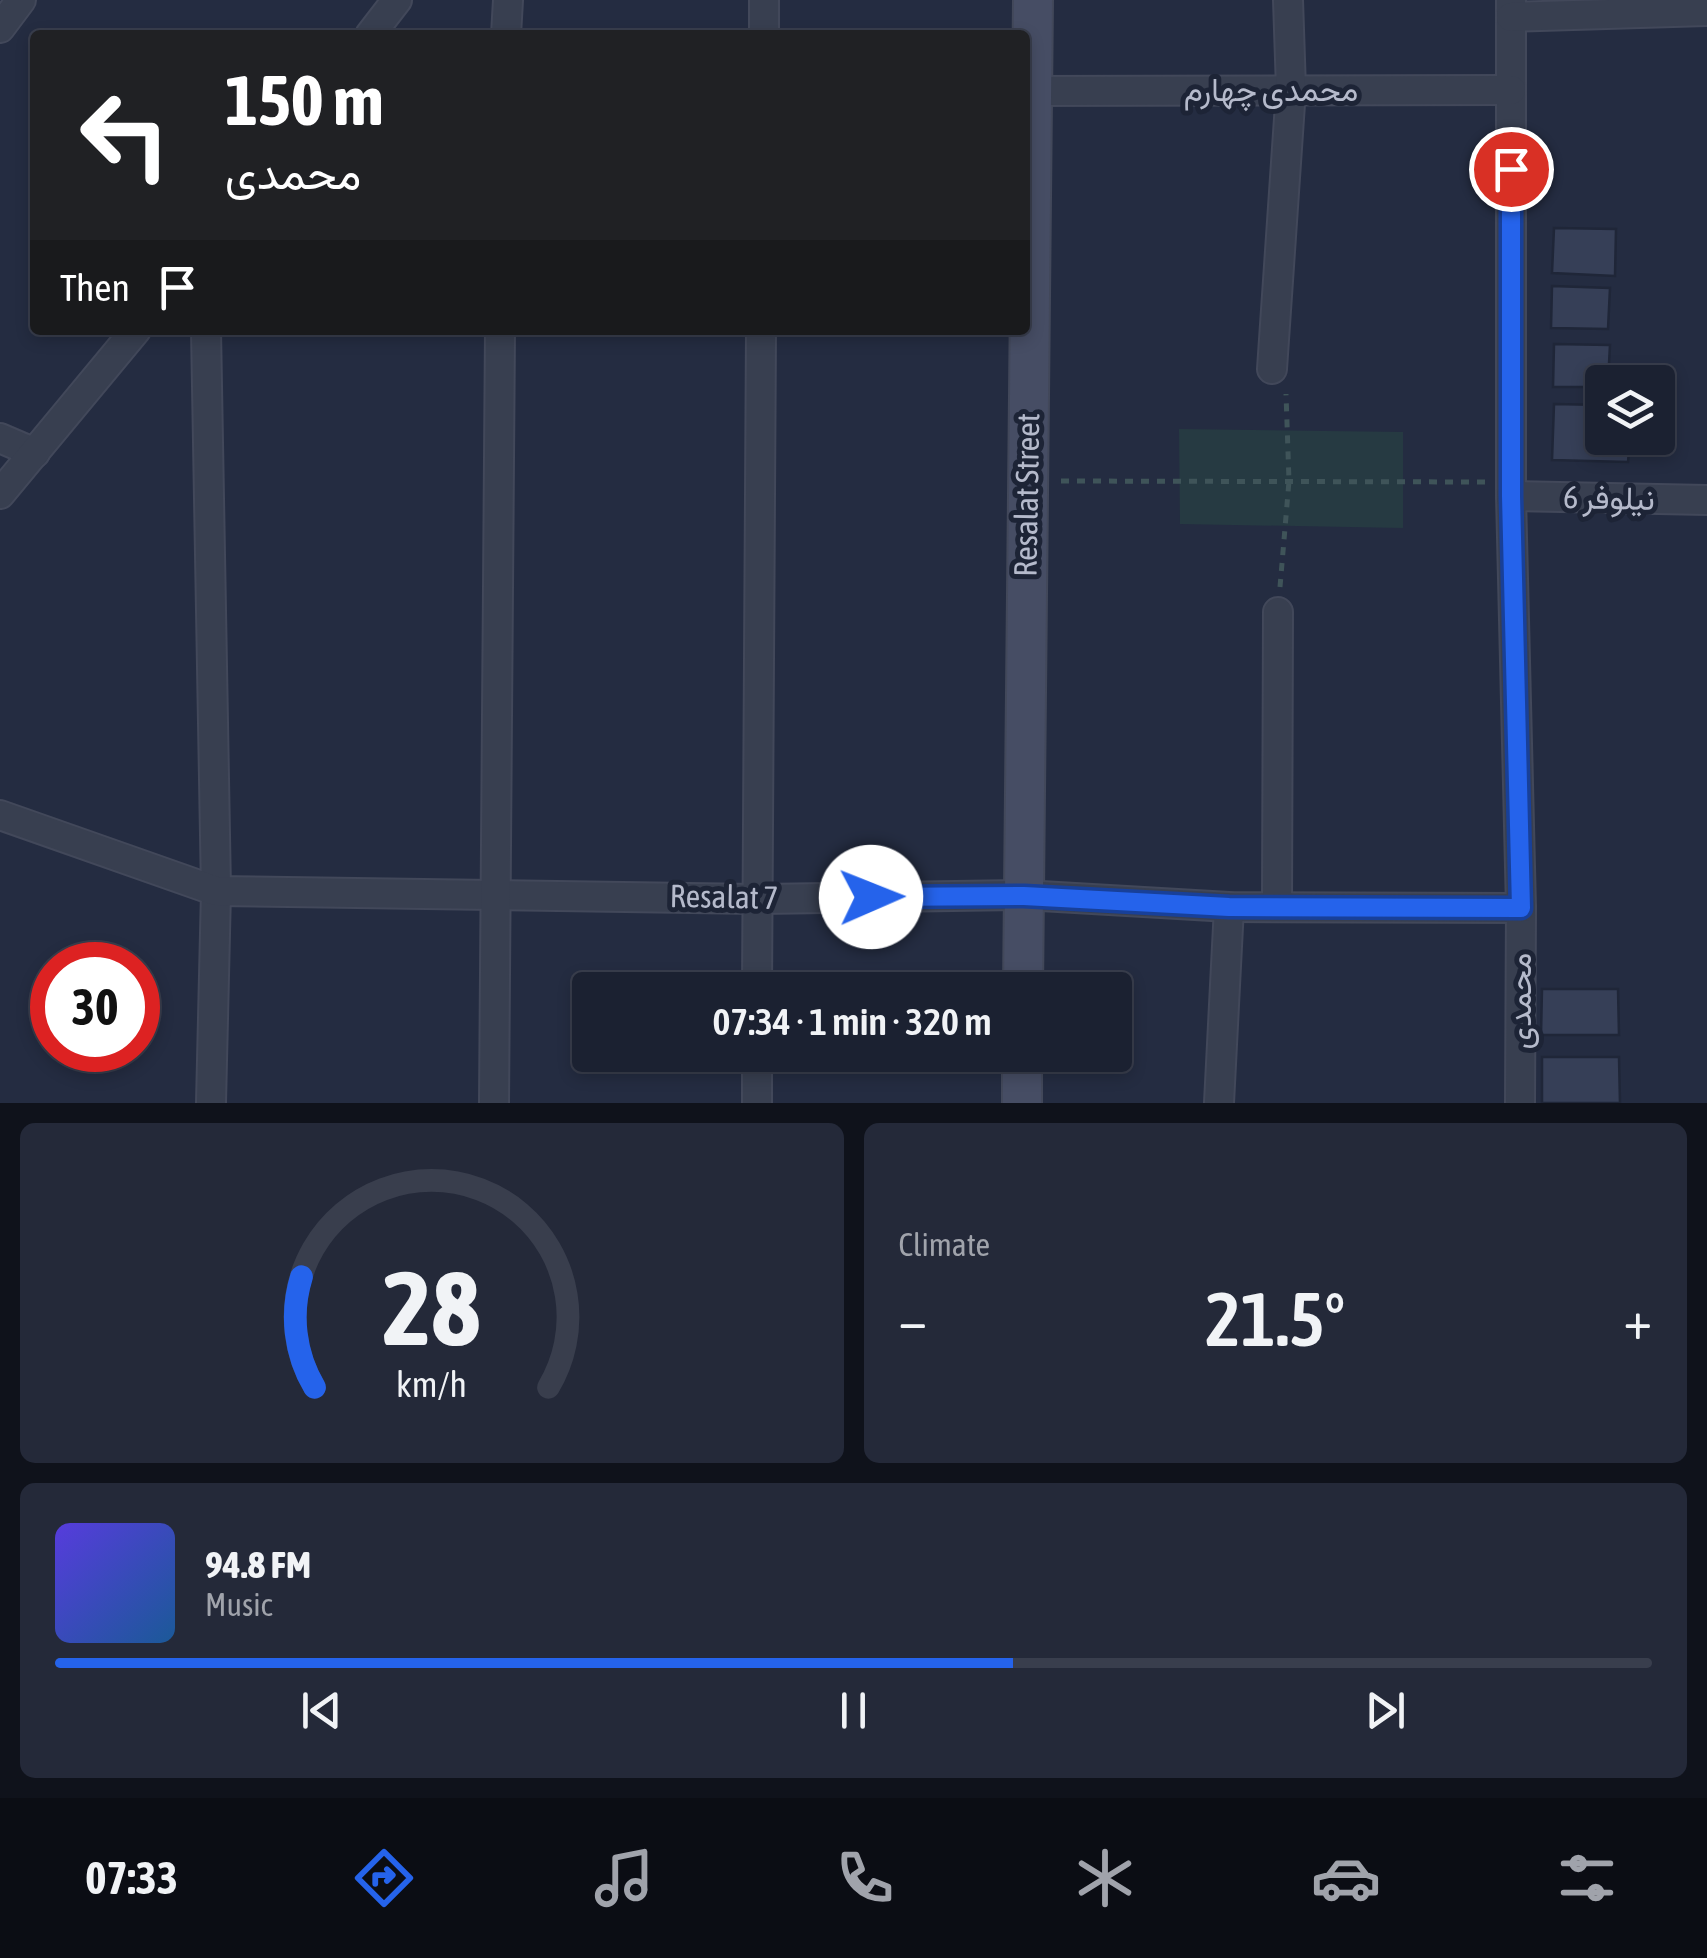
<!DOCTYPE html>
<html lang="en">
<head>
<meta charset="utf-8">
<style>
  :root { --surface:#1b2131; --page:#242939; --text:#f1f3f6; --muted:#a0a3ab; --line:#393e4d; --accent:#2563eb }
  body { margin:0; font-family:"Asap Condensed",Vazirmatn,sans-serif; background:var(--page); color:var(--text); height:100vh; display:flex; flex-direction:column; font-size:38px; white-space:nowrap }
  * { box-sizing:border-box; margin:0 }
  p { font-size:32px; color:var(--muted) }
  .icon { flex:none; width:55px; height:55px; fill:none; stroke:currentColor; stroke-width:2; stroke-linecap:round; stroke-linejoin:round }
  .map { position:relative; height:1103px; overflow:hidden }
  .sheet { display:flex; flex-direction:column; gap:20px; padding:20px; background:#0f121b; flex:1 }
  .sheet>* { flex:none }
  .top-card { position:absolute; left:30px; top:30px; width:1000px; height:305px; border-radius:10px; box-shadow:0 5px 15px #0003,0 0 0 2px var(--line); background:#202124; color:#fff; overflow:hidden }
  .buttons { position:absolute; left:1585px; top:365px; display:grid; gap:20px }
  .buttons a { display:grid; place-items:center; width:90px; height:90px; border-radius:10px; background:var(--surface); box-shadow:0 5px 15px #0003,0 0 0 2px var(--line); font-size:50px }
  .speed { position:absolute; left:30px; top:942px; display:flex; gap:20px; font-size:50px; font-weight:700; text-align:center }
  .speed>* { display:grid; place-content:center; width:130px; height:130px; border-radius:50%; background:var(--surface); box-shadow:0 5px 15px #0003,0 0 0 2px var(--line); line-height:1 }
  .speed .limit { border:15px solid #d22; background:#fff; color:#111 }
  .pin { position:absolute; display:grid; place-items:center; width:85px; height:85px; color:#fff; margin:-42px; border:5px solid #fff; border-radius:50%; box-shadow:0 2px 10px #0007 }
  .me { position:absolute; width:110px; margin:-55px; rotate:89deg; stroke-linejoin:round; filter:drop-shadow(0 0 8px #0008) }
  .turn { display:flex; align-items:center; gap:35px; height:210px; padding:0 30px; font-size:45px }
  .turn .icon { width:130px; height:130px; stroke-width:2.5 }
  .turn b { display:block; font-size:70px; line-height:85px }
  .then { display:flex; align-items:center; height:95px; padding:0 30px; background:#0003; gap:20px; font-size:38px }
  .big { font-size:75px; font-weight:600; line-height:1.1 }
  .sheet .widget { flex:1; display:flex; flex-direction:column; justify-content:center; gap:15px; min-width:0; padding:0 35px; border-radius:15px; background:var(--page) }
  .sheet .dial { align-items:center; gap:0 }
  .dial svg { height:260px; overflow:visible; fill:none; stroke:var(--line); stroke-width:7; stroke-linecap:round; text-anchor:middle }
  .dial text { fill:var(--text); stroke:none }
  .song { display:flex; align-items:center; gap:30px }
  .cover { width:120px; height:120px; border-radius:15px; background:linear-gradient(135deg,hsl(250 70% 55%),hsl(210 70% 35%)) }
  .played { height:10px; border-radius:5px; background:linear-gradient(90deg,var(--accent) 60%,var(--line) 60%) }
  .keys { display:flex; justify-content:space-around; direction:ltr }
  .heat { display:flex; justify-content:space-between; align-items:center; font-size:55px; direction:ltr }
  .sheet .tiles { flex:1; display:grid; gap:20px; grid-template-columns:1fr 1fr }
  .widget:last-child { grid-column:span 2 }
  .trip { position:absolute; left:572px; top:972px; width:560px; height:100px; border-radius:10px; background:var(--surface); box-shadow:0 5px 15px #0003,0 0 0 2px var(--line); font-weight:600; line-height:100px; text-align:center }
  .menu { display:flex; height:160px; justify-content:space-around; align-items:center; background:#0b0d14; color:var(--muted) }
  .menu .icon { width:70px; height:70px }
  .menu .active { color:var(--accent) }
  .menu b { font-size:45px; color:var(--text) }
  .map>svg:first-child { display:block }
  .green { fill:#263a42 }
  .building { fill:#363f57; stroke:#1f2638; stroke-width:2.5 }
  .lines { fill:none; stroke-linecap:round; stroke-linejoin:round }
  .street-casing { stroke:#42485a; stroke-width:32 }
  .secondary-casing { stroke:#42485a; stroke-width:42 }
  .path { stroke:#3f5459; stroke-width:5; stroke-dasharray:8 8; stroke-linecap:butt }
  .street { stroke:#383f50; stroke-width:28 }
  .secondary { stroke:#464d64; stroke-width:38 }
  .route-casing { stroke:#184099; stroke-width:25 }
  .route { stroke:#2563eb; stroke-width:18 }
  .labels { text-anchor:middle; stroke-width:10; stroke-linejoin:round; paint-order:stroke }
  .street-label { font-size:32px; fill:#b5bacb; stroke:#1d2436 }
</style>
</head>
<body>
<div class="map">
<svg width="1707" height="1103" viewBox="0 0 1707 1103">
  <rect width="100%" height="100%" fill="#242c41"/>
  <!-- green -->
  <polygon class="green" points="1179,429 1403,432 1403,528 1180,524"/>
  <!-- building -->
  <g class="building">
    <polygon points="1554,228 1616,229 1615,276 1552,273"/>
    <polygon points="1552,286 1610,288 1608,329 1551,328"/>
    <polygon points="1554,344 1610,345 1608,382 1602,382 1602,387 1553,387"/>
    <polygon points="1554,404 1602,405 1602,438 1630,438 1628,462 1552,460"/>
    <polygon points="1542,989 1618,989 1619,1035 1541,1035"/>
    <polygon points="1542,1057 1619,1057 1620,1103 1542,1103"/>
  </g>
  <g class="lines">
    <!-- street casing -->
    <g class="street-casing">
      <g id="street">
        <polyline points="1511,0 1511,496 1521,908 1520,1103"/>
        <polyline points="1511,17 1707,11"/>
        <polyline points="0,28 21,0"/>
        <polyline points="370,35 397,0"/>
        <polyline points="506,35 508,0"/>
        <polyline points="764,35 764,0"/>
        <polyline points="1025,91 1511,90"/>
        <polyline points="206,330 216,891 211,1103"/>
        <polyline points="1272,369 1291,89 1288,0"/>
        <polyline points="0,438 35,453"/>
        <polyline points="0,494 136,330"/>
        <polyline points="1511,496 1707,500"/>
        <polyline points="0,815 216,891 757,899 1024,895 1229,907 1521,908"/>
        <polyline points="1277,906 1278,612"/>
        <polyline points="757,990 761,330"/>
        <polyline points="757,1055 757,1103"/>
        <polyline points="494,1103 500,330"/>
        <polyline points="1219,1103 1229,907"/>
      </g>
    </g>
    <!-- secondary casing -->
    <g class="secondary-casing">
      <g id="secondary">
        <polyline points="1023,990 1033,0"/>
        <polyline points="1022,1103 1022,1055"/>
      </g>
    </g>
    <!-- path -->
    <g class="path">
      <polyline points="1061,481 1485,482"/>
      <polyline points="1280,587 1289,481 1286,394"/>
    </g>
    <!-- street -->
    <use href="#street" class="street"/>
    <!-- secondary -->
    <use href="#secondary" class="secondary"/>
  </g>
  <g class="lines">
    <!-- route casing -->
    <g class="route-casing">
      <polyline id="route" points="871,897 1024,896 1229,907 1521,908 1511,496 1511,169"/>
    </g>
    <!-- route -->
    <use href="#route" class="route"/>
  </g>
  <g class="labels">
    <!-- street labels -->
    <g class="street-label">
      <text x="1271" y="101">محمدی چهارم</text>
      <text transform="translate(1027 495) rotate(-89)" y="11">Resalat Street</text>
      <text transform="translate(1609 498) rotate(1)" y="11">نیلوفر 6</text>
      <text transform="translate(724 897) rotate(1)" y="11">Resalat 7</text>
      <text transform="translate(1520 1001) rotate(-90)" y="11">محمدی</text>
    </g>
  </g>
</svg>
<div class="buttons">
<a><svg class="icon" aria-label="layers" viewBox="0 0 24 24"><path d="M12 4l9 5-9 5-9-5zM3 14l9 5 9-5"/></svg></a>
</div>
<div class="speed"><div class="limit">30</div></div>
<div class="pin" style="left:1511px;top:169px;background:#d93025"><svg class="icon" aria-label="arrive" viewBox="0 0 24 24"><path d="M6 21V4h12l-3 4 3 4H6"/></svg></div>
<svg class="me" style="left:871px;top:897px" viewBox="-20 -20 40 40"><circle r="19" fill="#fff"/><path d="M0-13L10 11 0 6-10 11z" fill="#2563eb"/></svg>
<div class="trip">07:34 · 1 min · 320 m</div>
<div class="top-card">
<div class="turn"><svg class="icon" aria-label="left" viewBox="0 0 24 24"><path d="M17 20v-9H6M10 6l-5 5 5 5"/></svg><div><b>150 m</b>محمدی</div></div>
<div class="then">Then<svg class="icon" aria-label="arrive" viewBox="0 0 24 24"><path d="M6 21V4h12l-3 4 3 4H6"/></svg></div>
</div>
</div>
<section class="sheet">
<div class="tiles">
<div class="widget dial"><svg viewBox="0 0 100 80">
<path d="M14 69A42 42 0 1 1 86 69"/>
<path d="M14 69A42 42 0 0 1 10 35" stroke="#2563eb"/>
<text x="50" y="56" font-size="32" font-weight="700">28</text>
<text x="50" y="72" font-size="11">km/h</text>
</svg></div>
<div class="widget"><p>Climate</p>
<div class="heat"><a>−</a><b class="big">21.5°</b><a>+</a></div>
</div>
<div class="widget">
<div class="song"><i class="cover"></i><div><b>94.8 FM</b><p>Music</p></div></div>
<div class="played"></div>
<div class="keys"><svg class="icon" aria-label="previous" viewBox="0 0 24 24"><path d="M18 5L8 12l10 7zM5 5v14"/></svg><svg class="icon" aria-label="pause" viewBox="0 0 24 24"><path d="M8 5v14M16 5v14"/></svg><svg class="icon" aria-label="next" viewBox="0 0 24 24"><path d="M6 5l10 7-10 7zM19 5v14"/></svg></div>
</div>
</div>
</section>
<nav class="menu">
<b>07:33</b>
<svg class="icon active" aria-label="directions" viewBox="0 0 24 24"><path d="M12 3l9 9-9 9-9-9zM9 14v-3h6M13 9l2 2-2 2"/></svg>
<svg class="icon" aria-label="music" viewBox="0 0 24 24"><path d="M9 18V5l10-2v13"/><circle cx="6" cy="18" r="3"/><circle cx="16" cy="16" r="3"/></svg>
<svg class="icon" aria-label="phone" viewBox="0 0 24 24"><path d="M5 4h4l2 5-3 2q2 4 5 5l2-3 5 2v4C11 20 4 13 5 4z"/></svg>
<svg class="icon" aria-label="climate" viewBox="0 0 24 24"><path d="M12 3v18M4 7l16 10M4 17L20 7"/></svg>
<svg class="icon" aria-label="car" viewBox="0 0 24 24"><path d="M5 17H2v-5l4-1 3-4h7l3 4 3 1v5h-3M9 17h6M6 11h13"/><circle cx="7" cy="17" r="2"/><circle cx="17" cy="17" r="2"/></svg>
<svg class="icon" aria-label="filters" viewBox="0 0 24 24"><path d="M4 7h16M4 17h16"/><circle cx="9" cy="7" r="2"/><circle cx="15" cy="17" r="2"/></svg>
</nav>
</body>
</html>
